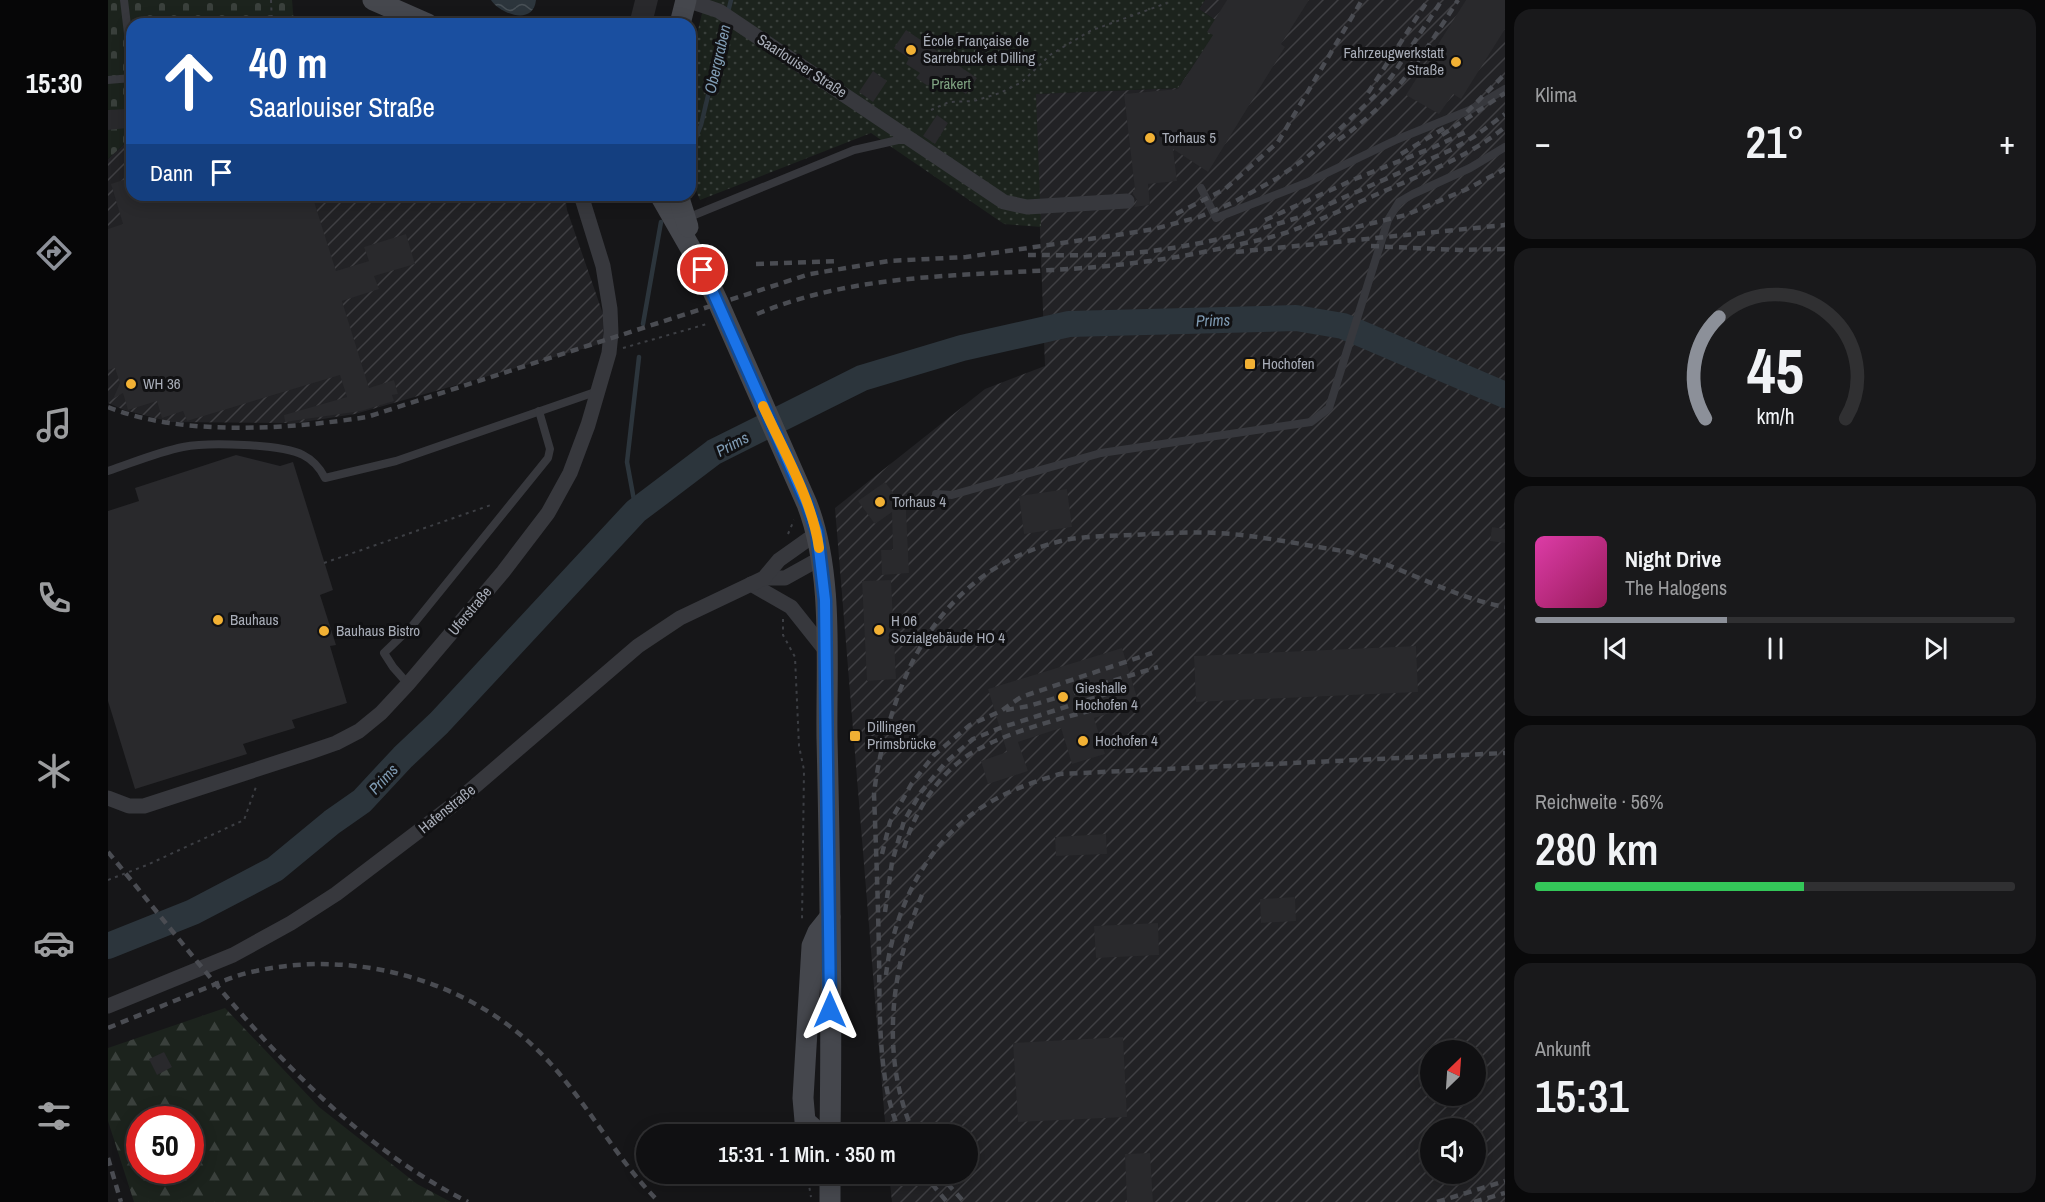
<!DOCTYPE html>
<html lang="de">
<head>
<meta charset="utf-8">
<style>
  :root { --surface:#101012; --page:#19191b; --text:#f1f3f6; --muted:#9c9d9f; --line:#303032; --accent:#8c9099 }
  body { margin:0; font-family:"Archivo Narrow",sans-serif; background:var(--page); color:var(--text); height:100vh; display:flex; flex-direction:column; font-size:22px; white-space:nowrap }
  * { box-sizing:border-box; margin:0 }
  p { font-size:20px; color:var(--muted) }
  .icon { flex:none; width:33px; height:33px; fill:none; stroke:currentColor; stroke-width:2; stroke-linecap:round; stroke-linejoin:round }
  .map { position:relative; flex:1; overflow:hidden }
  .drawer { display:flex; flex-direction:column; gap:9px; padding:9px; background:#09090a; width:540px }
  .drawer>* { flex:none }
  .hud { position:absolute; left:18px; top:18px; width:570px; height:183px; border-radius:18px; box-shadow:0 3px 15px #0003,0 0 0 2px var(--line); background:#1a4fa0; color:#fff; overflow:hidden }
  .needle { width:39px; rotate:25deg }
  .controls { position:absolute; left:1312px; top:1040px; display:grid; gap:12px }
  .controls a { display:grid; place-items:center; width:66px; height:66px; border-radius:50%; background:var(--surface); box-shadow:0 3px 15px #0003,0 0 0 2px var(--line); font-size:30px }
  .speed { position:absolute; left:18px; top:1106px; display:flex; gap:12px; font-size:30px; font-weight:700; text-align:center }
  .speed>* { display:grid; place-content:center; width:78px; height:78px; border-radius:50%; background:var(--surface); box-shadow:0 3px 15px #0003,0 0 0 2px var(--line); line-height:1 }
  .speed .limit { border:9px solid #d22; background:#fff; color:#111 }
  .pin { position:absolute; display:grid; place-items:center; width:51px; height:51px; color:#fff; margin:-26px; border:3px solid #fff; border-radius:50%; box-shadow:0 2px 6px #0007 }
  .me { position:absolute; width:66px; margin:-33px; rotate:0deg; stroke-linejoin:round; filter:drop-shadow(0 0 4px #0008) }
  .turn { display:flex; align-items:center; gap:21px; height:126px; padding:0 24px; font-size:27px }
  .turn .icon { width:78px; height:78px; stroke-width:2.5 }
  .turn b { display:block; font-size:42px; line-height:51px }
  .then { display:flex; align-items:center; height:57px; padding:0 24px; background:#0003; gap:12px; font-size:22px }
  .big { font-size:45px; font-weight:600; line-height:1.1 }
  .drawer .tile { flex:1; display:flex; flex-direction:column; justify-content:center; gap:9px; min-width:0; padding:0 21px; border-radius:18px; background:var(--page) }
  .drawer .dial { align-items:center; gap:0 }
  .dial svg { height:156px; overflow:visible; fill:none; stroke:var(--line); stroke-width:7; stroke-linecap:round; text-anchor:middle }
  .dial text { fill:var(--text); stroke:none }
  .song { display:flex; align-items:center; gap:18px }
  .cover { width:72px; height:72px; border-radius:9px; background:linear-gradient(135deg,hsl(320 70% 55%),hsl(330 70% 35%)) }
  .played { height:6px; border-radius:3px; background:linear-gradient(90deg,var(--accent) 40%,var(--line) 40%) }
  .keys { display:flex; justify-content:space-around; direction:ltr }
  .heat { display:flex; justify-content:space-between; align-items:center; font-size:33px; direction:ltr }
  .charge { height:9px; border-radius:4px; background:linear-gradient(90deg,#34c759 56%,var(--line) 0) }
  .trip { position:absolute; left:528px; top:1124px; width:342px; height:60px; border-radius:30px; background:var(--surface); box-shadow:0 3px 15px #0003,0 0 0 2px var(--line); font-weight:600; line-height:60px; text-align:center }
  main { display:flex; flex:1; min-height:0 }
  .tabs { display:flex; flex-direction:column; width:108px; justify-content:space-around; align-items:center; background:#060607; color:var(--muted) }
  .tabs .icon { width:42px; height:42px }
  .tabs .selected { color:var(--accent) }
  .tabs b { font-size:27px; color:var(--text) }
  .map>svg:first-child { display:block }
  .industrial { fill:url(#industrial-furrows); fill-rule:evenodd }
  .forest { fill:url(#forest-firs); fill-rule:evenodd }
  .cemetery { fill:url(#cemetery-stones) }
  .park { fill:url(#park-dots) }
  .water { fill:url(#water-waves) }
  .lines { fill:none; stroke-linecap:round; stroke-linejoin:round }
  .stream { stroke:#2c353c; stroke-width:4.5 }
  .river { stroke:#2c353c; stroke-width:26 }
  .building { fill:#29292c }
  .path { stroke:#3d3f44; stroke-width:2; stroke-dasharray:3 4.5; stroke-linecap:butt }
  .lane { stroke:#37383d; stroke-width:8 }
  .street { stroke:#37383d; stroke-width:15 }
  .secondary { stroke:#45474d; stroke-width:21 }
  .rail { stroke:#4a4c52; stroke-width:4.5; stroke-dasharray:8 6; stroke-linecap:butt }
  .route-casing { stroke:#114b97; stroke-width:15 }
  .route { stroke:#1a73e8; stroke-width:10 }
  .slow { stroke:#f59e0b; stroke-width:10 }
  .poi-dot { fill:#f2b134; stroke:#111113; stroke-width:2 }
  .labels { text-anchor:middle; stroke-width:6; stroke-linejoin:round; paint-order:stroke }
  .poi-label { font-size:15px; fill:#a8adb8; stroke:#111113; text-anchor:start }
  .street-label { font-size:15px; fill:#a8adb8; stroke:#111113 }
  .park-label { font-size:15px; fill:#7fa381; stroke:#111113 }
  .water-label { font-size:16px; font-style:italic; fill:#7f9bb3; stroke:#111113 }
</style>
</head>
<body>
<main>
<nav class="tabs">
<b>15:30</b>
<svg class="icon selected" aria-label="directions" viewBox="0 0 24 24"><path d="M12 3l9 9-9 9-9-9zM9 14v-3h6M13 9l2 2-2 2"/></svg>
<svg class="icon" aria-label="music" viewBox="0 0 24 24"><path d="M9 18V5l10-2v13"/><circle cx="6" cy="18" r="3"/><circle cx="16" cy="16" r="3"/></svg>
<svg class="icon" aria-label="phone" viewBox="0 0 24 24"><path d="M5 4h4l2 5-3 2q2 4 5 5l2-3 5 2v4C11 20 4 13 5 4z"/></svg>
<svg class="icon" aria-label="climate" viewBox="0 0 24 24"><path d="M12 3v18M4 7l16 10M4 17L20 7"/></svg>
<svg class="icon" aria-label="car" viewBox="0 0 24 24"><path d="M5 17H2v-5l4-1 3-4h7l3 4 3 1v5h-3M9 17h6M6 11h13"/><circle cx="7" cy="17" r="2"/><circle cx="17" cy="17" r="2"/></svg>
<svg class="icon" aria-label="filters" viewBox="0 0 24 24"><path d="M4 7h16M4 17h16"/><circle cx="9" cy="7" r="2"/><circle cx="15" cy="17" r="2"/></svg>
</nav>
<div class="map">
<svg width="1397" height="1202" viewBox="0 0 1397 1202">
  <defs>
    <pattern id="industrial-furrows" width="10" height="10" patternUnits="userSpaceOnUse" patternTransform="scale(1.5)"><rect width="10" height="10" fill="#222225"/><path d="M-1 1l2-2M0 10L10 0M9 11l2-2" fill="none" stroke="#3f3f43"/></pattern>
    <pattern id="forest-firs" width="22" height="20" patternUnits="userSpaceOnUse" patternTransform="scale(1.5)"><rect width="22" height="20" fill="#1c231d"/><path d="M5 1l3.5 6h-7zM16 11l3.5 6h-7z" fill="#3a403c"/></pattern>
    <pattern id="cemetery-stones" width="16" height="16" patternUnits="userSpaceOnUse" patternTransform="scale(1.5)"><rect width="16" height="16" fill="#1c231d"/><path d="M2 7V4a2 2 0 0 1 4 0v3zM10 15v-3a2 2 0 0 1 4 0v3z" fill="#3a403c"/></pattern>
    <pattern id="park-dots" width="8" height="8" patternUnits="userSpaceOnUse" patternTransform="scale(1.5)"><rect width="8" height="8" fill="#1c231d"/><path d="M2 2h.1M6 6h.1" fill="none" stroke="#3a403c" stroke-width="1.8" stroke-linecap="round"/></pattern>
    <pattern id="water-waves" width="16" height="10" patternUnits="userSpaceOnUse" patternTransform="scale(1.5)"><rect width="16" height="10" fill="#2c353c"/><path d="M0 5q4-4 8 0t8 0" fill="none" stroke="#485056"/></pattern>
  </defs>
  <rect width="100%" height="100%" fill="#161618"/>
  <!-- industrial -->
  <g class="industrial">
    <path d="M1097,0H1397V1202H784L781,1173H860V1134H778L727,508L877,389L937,366L927,94L1070,88L1113,24L1091,9ZM1323,1050H1368V1095H1323ZM1323,1128H1368V1173H1323Z"/>
    <polygon points="24,137 24,195 457,195 459,210 495,314 495,343 247,414 189,423 63,422 16,410 0,403 0,159"/>
  </g>
  <!-- forest -->
  <path class="forest" d="M117,1008L211,1107L309,1184L343,1202H26L0,1121V1048ZM32,1119H82V1170H32Z"/>
  <!-- cemetery -->
  <polygon class="cemetery" points="0,0 184,0 186,24 24,24 24,137 0,159"/>
  <!-- park -->
  <polygon class="park" points="597,0 1097,0 1091,9 1113,24 1070,88 928,94 933,227 896,224 763,133 592,200 582,176 582,65"/>
  <!-- water -->
  <path class="water" d="M383,0H428C425,27 391,13 383,0Z"/>
  <g class="lines">
    <!-- stream -->
    <g class="stream">
      <polyline points="620,12 623,0"/>
      <polyline points="582,152 593,125 618,20"/>
      <polyline points="535,324 553,222"/>
      <polyline points="528,511 519,462 531,357"/>
    </g>
    <!-- river -->
    <polyline class="river" points="0,946 85,912 167,869 224,822 254,801 295,757 331,723 528,511 606,452 754,378 854,348 961,324 1188,318 1235,326 1397,395"/>
  </g>
  <!-- building -->
  <g class="building">
    <polygon points="527,0 550,0 544,24 521,24"/>
    <polygon points="1119,0 1201,0 1173,44 1177,47 1100,172 1065,149 1069,181 1040,184 1042,205 1026,207 1029,200 1025,194 1025,190 1027,190 1016,94 1070,89 1105,35 1099,32"/>
    <polygon points="1358,0 1397,0 1397,29 1353,99 1345,94 1331,114 1298,95"/>
    <polygon points="798,30 869,78 858,94 834,78 829,85 823,81 820,86 808,78 812,73 798,64 801,58 786,48"/>
    <polygon points="765,71 779,81 765,102 751,92"/>
    <polygon points="18,109 20,128 0,130 0,110"/>
    <polygon points="829,115 840,123 827,144 815,136"/>
    <polygon points="24,177 24,195 204,195 228,271 261,261 256,247 298,234 307,264 266,276 271,289 234,301 261,388 286,380 290,394 284,395 286,401 253,411 177,422 176,415 239,397 232,375 79,421 75,411 54,418 49,401 20,410 15,393 5,399 12,383 7,368 0,370 0,229 15,224 3,184"/>
    <polygon points="128,455 172,466 185,462 225,590 212,595 228,645 222,646 239,703 184,720 187,728 135,744 139,754 27,789 0,701 0,511 31,501 27,488"/>
    <polygon points="777,482 798,510 801,573 774,575 773,550 785,550 784,512 767,524 750,501"/>
    <polygon points="959,489 964,527 916,534 911,496"/>
    <polygon points="1384,527 1397,529 1397,543 1382,541"/>
    <polygon points="783,580 788,679 759,681 754,581"/>
    <polygon points="1308,646 1310,692 1088,702 1086,656"/>
    <polygon points="1014,648 1031,704 986,718 997,754 964,764 953,728 910,742 920,771 880,784 873,761 899,752 880,689"/>
    <polygon points="998,834 999,854 948,856 947,837"/>
    <polygon points="1187,897 1188,921 1153,923 1152,899"/>
    <polygon points="1050,923 1051,955 988,958 986,926"/>
    <polygon points="1015,1037 1019,1117 910,1122 905,1043"/>
    <polygon points="56,1052 64,1067 49,1075 41,1059"/>
    <polygon points="1042,1153 1045,1202 1019,1202 1017,1154"/>
  </g>
  <g class="lines">
    <!-- path -->
    <g class="path">
      <polyline points="163,0 164,24"/>
      <polyline points="823,110 841,102 866,101 892,93 914,82 942,55 982,31 1059,3"/>
      <polyline points="515,348 599,324"/>
      <polyline points="680,534 686,520"/>
      <polyline points="216,563 383,505"/>
      <polyline points="675,619 675,635 687,657 691,746 696,770 694,921"/>
      <polyline points="0,880 39,865 136,820 149,784"/>
      <polyline points="699,1173 703,1197"/>
    </g>
    <!-- lane -->
    <g class="lane">
      <polyline points="16,0 24,67"/>
      <polyline points="0,80 24,78"/>
      <polyline points="1093,188 1108,218 1198,183 1290,139 1362,110 1397,89"/>
      <polyline points="579,218 746,150 790,140 798,140"/>
      <path d="M0,471C24,463 50,452 75,447C100,442 173,444 195,455C205,460 212,468 217,478L288,461L490,391"/>
      <polyline points="828,494 844,495 993,453 1203,422 1221,408 1280,220 1291,202 1305,194 1362,168 1397,147"/>
      <polyline points="300,684 285,667 276,653 304,626 440,458 442,449 431,411"/>
    </g>
    <!-- street -->
    <g class="street">
      <polyline points="578,0 611,11 896,202 919,207 1019,201"/>
      <polyline points="656,578 677,578 713,558"/>
      <polyline points="643,584 683,607 718,651"/>
      <polyline points="0,798 21,806 36,806 202,752 228,743 251,731 273,713 300,684 395,572 440,513 462,473 480,425 501,353 503,333 502,309 495,266 473,195"/>
      <polyline points="0,1006 125,955 183,923 228,894 345,805 530,646 572,618 656,578 671,560 709,533"/>
    </g>
    <!-- secondary -->
    <g class="secondary">
      <polyline points="265,0 320,24"/>
      <polyline points="572,24 578,0"/>
      <path d="M552,195L595,270L610,302L699,504C726,573 718,665 719,738C722,870 724,1002 722,1134"/>
      <polyline points="570,195 580,227"/>
      <polyline points="722,1134 708,1131 697,1121 695,1098 704,946 710,932 722,917"/>
      <polyline points="722,1173 722,1202"/>
    </g>
    <!-- rail -->
    <g class="rail">
      <polyline points="1260,93 1320,0"/>
      <polyline points="1359,112 1397,74"/>
      <polyline points="1334,135 1397,93"/>
      <path d="M1230,140C1287,102 1314,56 1350,0"/>
      <polyline points="1293,154 1340,126"/>
      <polyline points="1068,214 1117,189 1170,142 1254,0"/>
      <polyline points="1157,220 1247,179 1326,147 1358,132"/>
      <polyline points="1207,237 1298,215 1357,190 1397,169"/>
      <polyline points="1263,246 1352,250 1397,249"/>
      <polyline points="1128,252 1397,225"/>
      <path d="M920,255C950,255 981,256 1012,254C1072,250 1135,235 1192,217L1345,149L1367,136L1397,114"/>
      <polyline points="648,264 731,261"/>
      <path d="M649,314C742,275 845,276 944,270C1003,267 1062,260 1119,247C1138,243 1158,239 1177,233C1212,221 1246,204 1281,189C1320,172 1363,155 1397,127"/>
      <path d="M0,407C74,437 182,429 259,417L702,274L781,261L858,257L1009,235L1046,229L1091,217L1124,203L1168,179L1198,158L1233,128L1271,92L1284,76L1334,0"/>
      <polyline points="898,710 921,706 1050,667"/>
      <path d="M796,848C807,810 833,769 869,750C910,727 972,714 1018,701"/>
      <path d="M0,852C107,981 207,1125 360,1202"/>
      <polyline points="774,854 782,822 804,783 826,755 862,725 893,711 913,697 1044,653"/>
      <polyline points="777,912 784,862 796,821 813,792 838,762 865,739 892,728 1014,689"/>
      <path d="M778,975C786,906 822,836 884,801C905,789 928,781 952,774L1397,753"/>
      <path d="M0,1028C29,1016 59,1004 88,992C108,984 127,975 148,971C252,948 370,983 442,1063C482,1107 509,1160 551,1202"/>
      <path d="M793,1134C769,1084 772,1009 771,954C770,900 768,847 766,794C770,758 779,727 791,693C820,615 873,559 957,540C979,536 1002,536 1024,535C1057,533 1091,531 1124,534C1163,538 1202,546 1241,552C1294,566 1342,597 1397,607"/>
      <path d="M806,1134C771,1056 783,966 816,890"/>
      <polyline points="0,1158 13,1202"/>
      <polyline points="815,1173 839,1202"/>
      <polyline points="830,1173 856,1202"/>
      <polyline points="1329,1202 1397,1181"/>
      <polyline points="1366,1202 1397,1193"/>
    </g>
  </g>
  <g class="lines">
    <!-- route casing -->
    <g class="route-casing">
      <polyline id="route" points="595,270 699,504 709,532 717,600 722,1010"/>
    </g>
    <!-- route -->
    <use href="#route" class="route"/>
    <!-- slow -->
    <path class="slow" d="M655,406C675,450 704,499 711,548"/>
  </g>
  <!-- markers -->
  <g class="poi-dot">
    <circle cx="803" cy="50" r="6"/>
    <circle cx="1348" cy="62" r="6"/>
    <circle cx="1042" cy="138" r="6"/>
    <rect x="1136" y="358" width="12" height="12" rx="3"/>
    <circle cx="23" cy="384" r="6"/>
    <circle cx="772" cy="502" r="6"/>
    <circle cx="110" cy="620" r="6"/>
    <circle cx="771" cy="630" r="6"/>
    <circle cx="216" cy="631" r="6"/>
    <circle cx="955" cy="697" r="6"/>
    <rect x="741" y="730" width="12" height="12" rx="3"/>
    <circle cx="975" cy="741" r="6"/>
  </g>
  <g class="labels">
    <!-- poi labels -->
    <g class="poi-label">
      <text x="815" y="46">École Française de<tspan x="815" dy="17">Sarrebruck et Dilling</tspan></text>
      <text x="1336" y="58" text-anchor="end">Fahrzeugwerkstatt<tspan x="1336" dy="17">Straße</tspan></text>
      <text x="1054" y="143">Torhaus 5</text>
      <text x="1154" y="369">Hochofen</text>
      <text x="35" y="389">WH 36</text>
      <text x="784" y="507">Torhaus 4</text>
      <text x="122" y="625">Bauhaus</text>
      <text x="783" y="626">H 06<tspan x="783" dy="17">Sozialgebäude HO 4</tspan></text>
      <text x="228" y="636">Bauhaus Bistro</text>
      <text x="967" y="693">Gieshalle<tspan x="967" dy="17">Hochofen 4</tspan></text>
      <text x="759" y="732">Dillingen<tspan x="759" dy="17">Primsbrücke</tspan></text>
      <text x="987" y="746">Hochofen 4</text>
    </g>
    <!-- street labels -->
    <g class="street-label">
      <text transform="translate(694 66) rotate(33)" y="5">Saarlouiser Straße</text>
      <text transform="translate(362 611) rotate(-50)" y="5">Uferstraße</text>
      <text transform="translate(339 809) rotate(-39)" y="5">Hafenstraße</text>
    </g>
    <!-- park labels -->
    <g class="park-label">
      <text x="843" y="89">Präkert</text>
    </g>
    <!-- water labels -->
    <g class="water-label">
      <text transform="translate(609 59) rotate(-77)" y="6">Obergraben</text>
      <text transform="translate(1105 320) rotate(-2)" y="6">Prims</text>
      <text transform="translate(624 444) rotate(-28)" y="6">Prims</text>
      <text transform="translate(275 779) rotate(-47)" y="6">Prims</text>
    </g>
  </g>
</svg>
<div class="controls">
<a><svg class="needle" viewBox="-14 -14 28 28"><path d="M0-13l5 13h-10z" fill="#e53935"/><path d="M0 13l5-13h-10z" fill="#9c9d9f"/></svg></a>
<a><svg class="icon" aria-label="sound" viewBox="0 0 24 24"><path d="M4 9h4l5-4v14l-5-4H4zM17 9q2 3 0 6"/></svg></a>
</div>
<div class="speed"><div class="limit">50</div></div>
<div class="pin" style="left:595px;top:270px;background:#d93025"><svg class="icon" aria-label="arrive" viewBox="0 0 24 24"><path d="M6 21V4h12l-3 4 3 4H6"/></svg></div>
<svg class="me" style="left:722px;top:1010px" viewBox="-20 -20 40 40"><path d="M0-17L14 15 0 8-14 15z" fill="#1a73e8" stroke="#fff" stroke-width="4"/></svg>
<div class="trip">15:31 · 1 Min. · 350 m</div>
<div class="hud">
<div class="turn"><svg class="icon" aria-label="ahead" viewBox="0 0 24 24"><path d="M12 20V5M6 11l6-6 6 6"/></svg><div><b>40 m</b>Saarlouiser Straße</div></div>
<div class="then">Dann<svg class="icon" aria-label="arrive" viewBox="0 0 24 24"><path d="M6 21V4h12l-3 4 3 4H6"/></svg></div>
</div>
</div>
<section class="drawer">
<div class="tile"><p>Klima</p>
<div class="heat"><a>−</a><b class="big">21°</b><a>+</a></div>
</div>
<div class="tile dial"><svg viewBox="0 0 100 80">
<path d="M14 69A42 42 0 1 1 86 69"/>
<path d="M14 69A42 42 0 0 1 21 17" stroke="#8c9099"/>
<text x="50" y="56" font-size="32" font-weight="700">45</text>
<text x="50" y="72" font-size="11">km/h</text>
</svg></div>
<div class="tile">
<div class="song"><i class="cover"></i><div><b>Night Drive</b><p>The Halogens</p></div></div>
<div class="played"></div>
<div class="keys"><svg class="icon" aria-label="previous" viewBox="0 0 24 24"><path d="M18 5L8 12l10 7zM5 5v14"/></svg><svg class="icon" aria-label="pause" viewBox="0 0 24 24"><path d="M8 5v14M16 5v14"/></svg><svg class="icon" aria-label="next" viewBox="0 0 24 24"><path d="M6 5l10 7-10 7zM19 5v14"/></svg></div>
</div>
<div class="tile"><p>Reichweite · 56%</p><b class="big">280 km</b><div class="charge"></div></div>
<div class="tile"><p>Ankunft</p><b class="big">15:31</b></div>
</section>
</main>
</body>
</html>
